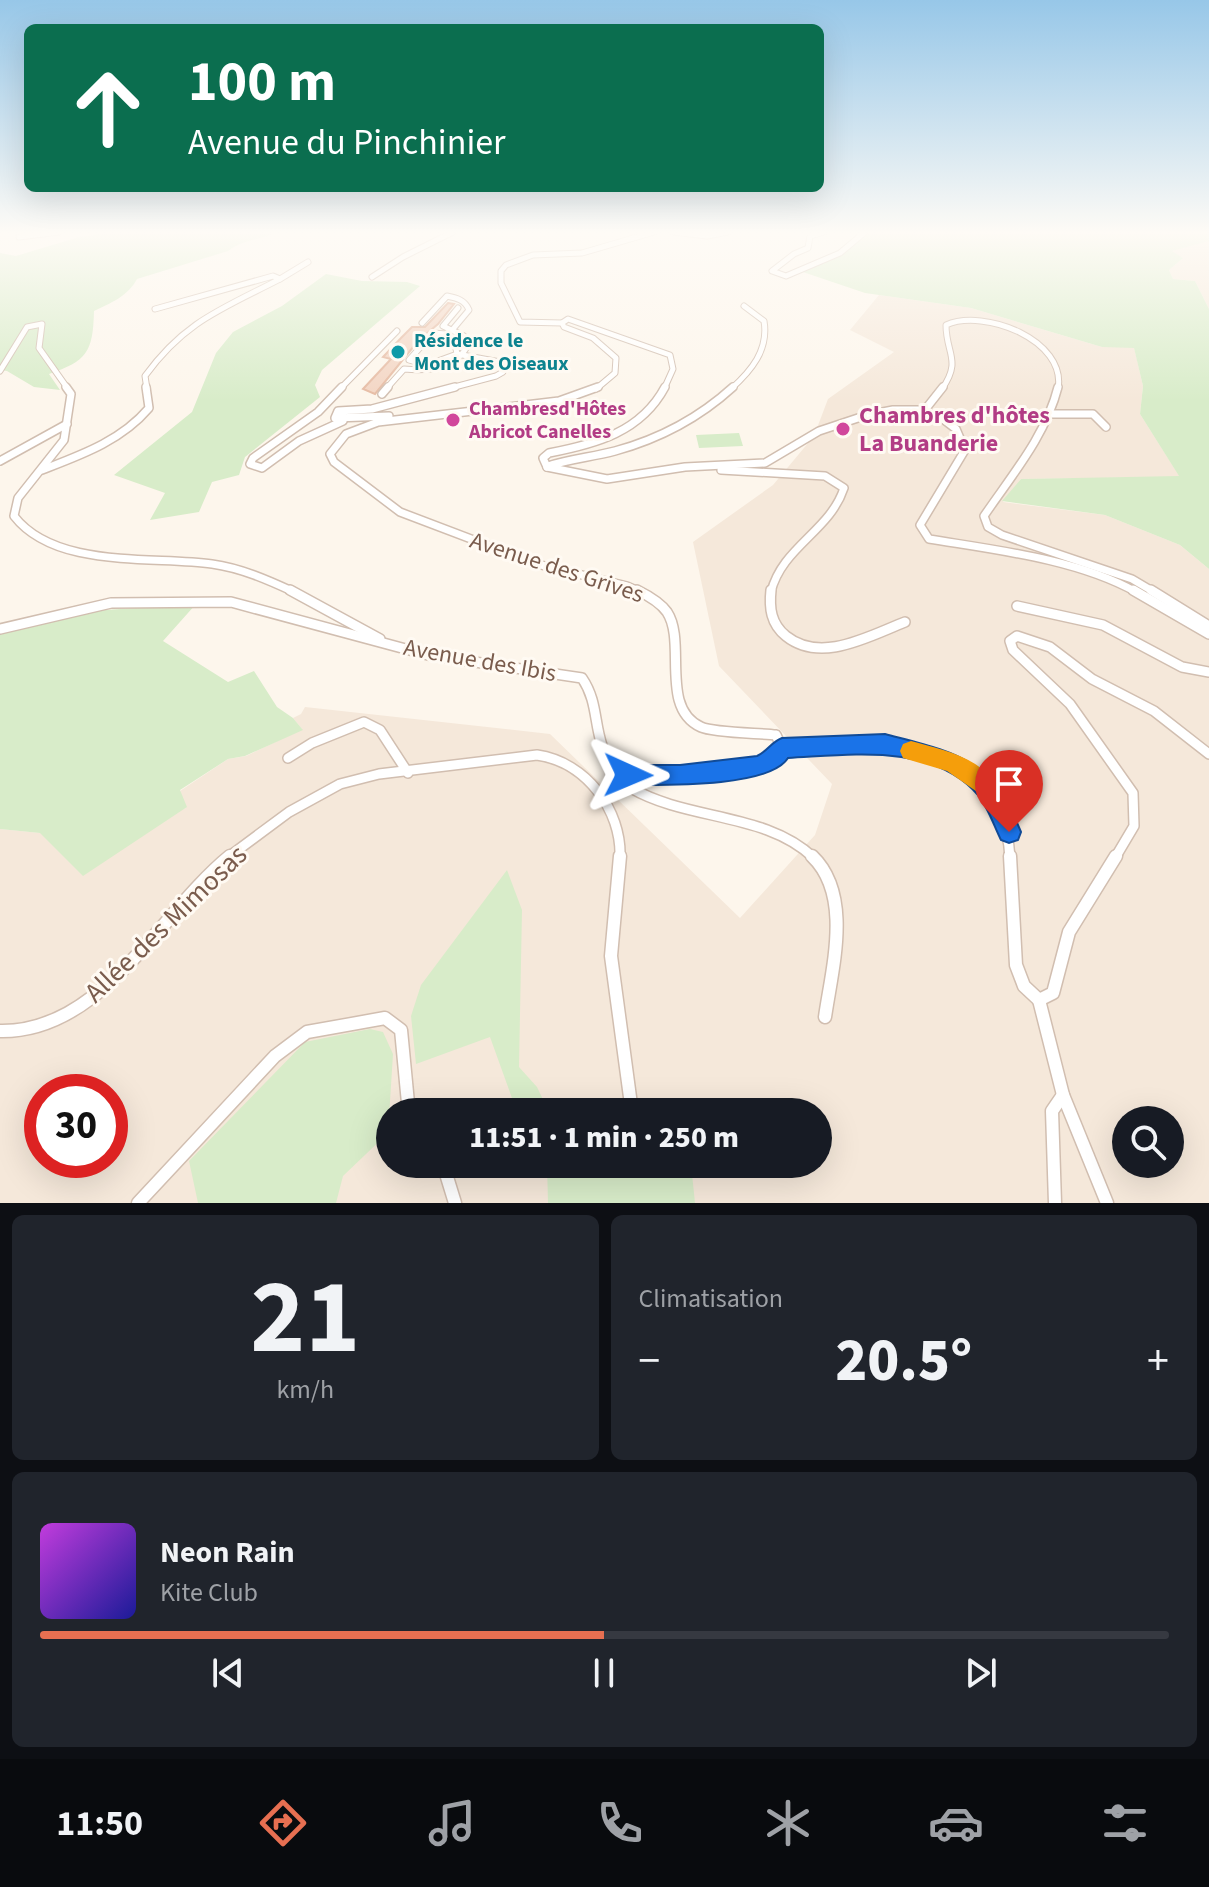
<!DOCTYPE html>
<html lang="fr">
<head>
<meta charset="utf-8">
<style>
  :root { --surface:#171b24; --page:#20242c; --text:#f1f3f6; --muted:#9ea1a6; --line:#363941; --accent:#e76f51 }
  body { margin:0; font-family:"Source Sans 3",sans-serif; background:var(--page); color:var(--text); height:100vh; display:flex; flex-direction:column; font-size:30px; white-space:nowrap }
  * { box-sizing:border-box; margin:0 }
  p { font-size:26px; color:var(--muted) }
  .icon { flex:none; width:44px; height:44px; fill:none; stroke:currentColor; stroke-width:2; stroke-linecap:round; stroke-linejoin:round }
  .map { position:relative; height:1203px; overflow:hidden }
  .details { display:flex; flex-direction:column; gap:12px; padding:12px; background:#0d0f14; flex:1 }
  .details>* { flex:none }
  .hud { position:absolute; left:24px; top:24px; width:800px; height:168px; border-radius:12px; box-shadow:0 8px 32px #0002; background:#0b6e4f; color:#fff; overflow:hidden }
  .tools { position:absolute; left:1112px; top:1106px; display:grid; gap:16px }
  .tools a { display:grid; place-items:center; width:72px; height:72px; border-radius:50%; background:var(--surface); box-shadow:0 8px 32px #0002; font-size:40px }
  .speed { position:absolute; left:24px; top:1074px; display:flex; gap:16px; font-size:40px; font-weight:700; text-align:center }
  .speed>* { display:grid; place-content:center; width:104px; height:104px; border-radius:50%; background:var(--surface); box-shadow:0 8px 32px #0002; line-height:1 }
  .speed .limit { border:12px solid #d22; background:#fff; color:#111 }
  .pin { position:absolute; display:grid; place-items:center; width:68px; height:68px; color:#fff; margin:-82px -34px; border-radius:50% 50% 50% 0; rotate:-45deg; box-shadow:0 0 8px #0007 }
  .pin .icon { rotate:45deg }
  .me { position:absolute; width:88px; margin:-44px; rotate:91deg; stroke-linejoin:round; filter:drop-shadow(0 0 6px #0008) }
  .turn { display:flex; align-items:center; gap:28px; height:168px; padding:0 32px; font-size:36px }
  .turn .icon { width:104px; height:104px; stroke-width:2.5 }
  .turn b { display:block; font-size:56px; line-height:68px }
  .big { font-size:60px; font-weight:800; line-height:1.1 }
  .details .tile { flex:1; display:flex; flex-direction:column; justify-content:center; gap:12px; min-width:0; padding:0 28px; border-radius:12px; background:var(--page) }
  .details .dial { align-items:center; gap:0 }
  .dial b { font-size:104px; line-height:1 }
  .song { display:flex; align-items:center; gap:24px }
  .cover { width:96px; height:96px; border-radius:12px; background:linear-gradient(135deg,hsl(290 70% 55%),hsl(240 70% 35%)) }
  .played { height:8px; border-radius:4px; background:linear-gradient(90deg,var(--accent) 50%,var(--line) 50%) }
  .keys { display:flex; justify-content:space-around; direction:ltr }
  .heat { display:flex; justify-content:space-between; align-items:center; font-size:44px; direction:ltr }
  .details .tiles { flex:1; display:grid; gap:12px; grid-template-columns:1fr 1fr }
  .tile:last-child { grid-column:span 2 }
  .trip { position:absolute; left:376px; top:1098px; width:456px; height:80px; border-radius:40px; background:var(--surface); box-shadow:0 8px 32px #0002; font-weight:800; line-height:80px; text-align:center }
  .tabs { display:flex; height:128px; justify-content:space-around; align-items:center; background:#090b0e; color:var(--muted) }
  .tabs .icon { width:56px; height:56px }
  .tabs .active { color:var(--accent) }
  .tabs b { font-size:36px; color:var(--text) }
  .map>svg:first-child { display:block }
  .residential { fill:#f5e8da; fill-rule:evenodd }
  .green { fill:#d8ecc9 }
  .building { fill:#f3d5c3; stroke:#e6bba3; stroke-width:2 }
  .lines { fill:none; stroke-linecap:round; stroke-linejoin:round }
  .minor-far3-casing { stroke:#d1beb0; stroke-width:7 }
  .minor-far2-casing { stroke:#d1beb0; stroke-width:10 }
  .minor-far1-casing { stroke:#d1beb0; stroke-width:12 }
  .minor-casing { stroke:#d1beb0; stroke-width:15 }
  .minor-far3 { stroke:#fff; stroke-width:5 }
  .minor-far2 { stroke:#fff; stroke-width:7 }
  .minor-far1 { stroke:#fff; stroke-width:9 }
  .minor { stroke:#fff; stroke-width:12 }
  .route { fill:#1a73e8; stroke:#114b97; stroke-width:2 }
  .slow { fill:#f59e0b }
  .culture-dot { fill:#0f9aa8; stroke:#fffaf3; stroke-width:3 }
  .hotel-dot { fill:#d1479c; stroke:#fffaf3; stroke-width:3 }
  .labels { text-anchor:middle; stroke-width:6; stroke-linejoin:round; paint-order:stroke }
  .far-culture-label { font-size:20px; font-weight:bold; fill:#0d838f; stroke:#fffaf3; text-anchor:start }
  .far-hotel-label { font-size:20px; font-weight:bold; fill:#b23c85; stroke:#fffaf3; text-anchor:start }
  .hotel-label { font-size:24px; font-weight:bold; fill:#b23c85; stroke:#fffaf3; text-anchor:start }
  .street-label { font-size:24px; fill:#7a5c4d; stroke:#fffaf3 }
  .near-street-label { font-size:28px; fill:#7a5c4d; stroke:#fffaf3 }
</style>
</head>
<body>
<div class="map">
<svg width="1209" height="1203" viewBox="0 0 1209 1203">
  <rect width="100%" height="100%" fill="#fdf6ec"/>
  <!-- residential -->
  <g class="residential">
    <polygon points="1209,241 1209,309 1195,281 1173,279 1169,270 1182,259 1171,251"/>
    <path d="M879,295L971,308L1102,347H1134L1143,386L1140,414L1180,477L1021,479L1003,502L1105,515L1180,545L1209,569V1203H0V829L40,833L186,808L180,791L228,759L246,756L302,729L293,718L301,714L305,707L550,734L740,918L815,835L832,784L719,666L693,542L773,485L814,436L828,399L894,352L850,330ZM42,1092H110V1160H42ZM390,1112H818V1164H390ZM1126,1120H1170V1164H1126Z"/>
  </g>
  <!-- green -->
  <g class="green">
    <path d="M117,232H277C260,240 242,240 228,251L137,279C128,296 111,303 94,311C93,352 87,361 49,374L60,390L34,387L7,371L0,370V253L16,256L79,237Z"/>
    <polygon points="869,232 1209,232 1209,241 1172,251 1183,258 1169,270 1173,279 1195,281 1209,309 1209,569 1180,545 1105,515 1002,501 1021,479 1179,476 1140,414 1143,386 1134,348 1102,347 971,308 865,293 800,271 837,258"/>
    <polygon points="326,274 362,281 407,282 420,286 322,370 315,385 320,397 245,457 239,475 212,482 199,512 150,520 165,493 114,475 192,412 216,353 233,332 282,306"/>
    <polygon points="739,433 743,446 699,448 696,435"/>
    <polygon points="196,604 163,641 228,682 254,671 277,707 293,718 303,730 245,756 228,759 180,790 187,807 83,876 40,833 0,829 0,630 90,611"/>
    <polygon points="507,870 522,910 519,1067 537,1087 549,1112 517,1112 490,1037 416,1064 411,1016 421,985"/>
    <polygon points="370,1029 383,1032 393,1054 388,1133 343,1176 336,1203 198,1203 189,1161 305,1042"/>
    <polygon points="547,1164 577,1164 608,1178 648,1164 691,1164 695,1203 548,1203"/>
  </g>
  <!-- building -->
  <polygon class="building" points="448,303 454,304 438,324 418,341 375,394 363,389 391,359 383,357 401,338 412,327 425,327"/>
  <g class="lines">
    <!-- minor-far3 casing -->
    <g class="minor-far3-casing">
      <g id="minor-far3">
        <polyline points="673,232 707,236 728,232"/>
        <polyline points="824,232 810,236 808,248 794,254 772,271 786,276 840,253 865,232"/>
        <polyline points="19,237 59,232"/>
        <polyline points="372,277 403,257 453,232"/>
        <polyline points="280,279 308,262"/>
        <path d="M422,323L447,296C457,298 465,300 469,310L453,329"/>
        <polyline points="562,323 520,322 501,283 501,271 506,265 533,255 582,253 654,232"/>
        <polygon points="433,333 446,334 454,338 457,354 427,365 409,360"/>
        <polyline points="0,371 27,327 42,324 39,348 68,389"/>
        <path d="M147,389L145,376C185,321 222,309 280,279L273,276L155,309"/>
        <polyline points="340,389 397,331"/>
        <path d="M386,389L404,369C428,371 453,370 467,347L464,336L443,326L458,308"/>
        <polyline points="447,389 496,376 503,372 505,366 500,362 457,354"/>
        <polyline points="596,389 615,373 616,358 593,338 564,327 562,323 568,319 670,355 673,369 664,389"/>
        <path d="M731,389C751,371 769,350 764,321L744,306"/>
        <path d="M942,389C962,360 946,354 946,325C984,308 1067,340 1058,389"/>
      </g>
    </g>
    <!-- minor-far2 casing -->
    <g class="minor-far2-casing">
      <g id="minor-far2">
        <path d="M66,387L71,394L64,440L18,498L14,516C55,569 152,556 212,564C241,568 268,580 294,592"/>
        <polyline points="342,387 318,412 253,458 250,464 262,468 299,441 343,421"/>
        <polyline points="598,387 559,401 378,422 346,434 330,454 334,462 400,512 537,564 627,586 641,592"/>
        <path d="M1058,387C1046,435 1012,475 984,516L988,527L1002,535L1132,579L1154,592"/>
        <polyline points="382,394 388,387"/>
        <polyline points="924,411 943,387"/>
        <polyline points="1049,414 1093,414 1106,427"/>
        <polyline points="389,416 335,418 338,411 372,409 455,387"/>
        <polyline points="0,461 67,424"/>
        <path d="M548,466C570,459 592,457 615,451C659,439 699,418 733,387"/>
        <path d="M547,467L543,458L549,453C596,444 641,432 665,387"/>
        <path d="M547,467L607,479L685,467L765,463L819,431L867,415L893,410H918L939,416L956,429L965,450L920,525L929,539C996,550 1077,559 1136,592"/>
        <path d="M42,470C81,455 121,441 149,408L146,387"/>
        <path d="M721,470L825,476L844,488C830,531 782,547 771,592"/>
      </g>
    </g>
    <!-- minor-far1 casing -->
    <g class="minor-far1-casing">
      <g id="minor-far1">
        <polyline points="290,590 380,639"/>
        <path d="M637,590C647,595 660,602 667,612C687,642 659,708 701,727C714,733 760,733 776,735L782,748"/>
        <path d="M771,590C769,608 771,624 786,636C821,664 869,636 905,622"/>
        <polyline points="1133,590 1209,634"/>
        <polyline points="1151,590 1209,626"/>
        <polyline points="1017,606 1103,625 1182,667 1209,672"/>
        <path d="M0,629L111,603L231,602L428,655L582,678C603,709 589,737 617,773C648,776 752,779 775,759C777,757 781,750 782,748"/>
        <path d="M782,748C814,747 857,740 887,745C955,756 1006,782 1010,858"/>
        <polyline points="288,758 312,743 364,722 380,730 408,773"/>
        <path d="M628,775L631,788C688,821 766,812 814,858"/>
        <path d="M227,858L289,812L340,784L379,774L537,755C586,762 622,810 620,858"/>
        <polyline points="1115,858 1134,826 1133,793 1070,704 1013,650 1010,641 1017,636 1050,647 1092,679 1154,711 1209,754"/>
      </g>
    </g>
    <!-- minor casing -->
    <g class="minor-casing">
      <g id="minor">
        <polyline points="620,856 611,956 632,1112"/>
        <path d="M812,856C853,895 832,968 825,1017"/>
        <polyline points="1010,856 1016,965 1024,986 1039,1000 1053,993 1069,932 1116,856"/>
        <polyline points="1039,1000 1063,1095 1107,1203"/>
        <path d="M0,1031C102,1033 160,913 230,856"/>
        <polyline points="443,1164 455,1203"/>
        <polyline points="138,1203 275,1056 307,1032 385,1018 401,1030 408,1103 413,1112"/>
        <polyline points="1055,1203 1052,1111 1063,1095"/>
      </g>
    </g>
    <!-- minor-far3 -->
    <use href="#minor-far3" class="minor-far3"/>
    <!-- minor-far2 -->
    <use href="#minor-far2" class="minor-far2"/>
    <!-- minor-far1 -->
    <use href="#minor-far1" class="minor-far1"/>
    <!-- minor -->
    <use href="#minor" class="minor"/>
  </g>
  <!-- sky -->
  <linearGradient id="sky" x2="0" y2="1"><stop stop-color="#97c7e8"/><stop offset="0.58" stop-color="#fefbf6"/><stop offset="1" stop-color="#fefbf6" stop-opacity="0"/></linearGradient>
  <rect width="1209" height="401" fill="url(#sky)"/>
  <!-- route -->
  <path class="route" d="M885,734C957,753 990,757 1021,832L1018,840L1009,843L1001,840C994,826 988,807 978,795C932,742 850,755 788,758C769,788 662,785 628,785L620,782L617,775L620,768L628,765H680L757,756C768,751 771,742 782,738Z"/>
  <!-- slow -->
  <path class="slow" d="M911,741C940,749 983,757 997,788L993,795L986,798L947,771L903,758L900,751L903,744Z"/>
  <!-- markers -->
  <circle class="culture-dot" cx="398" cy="352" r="8"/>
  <g class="hotel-dot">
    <circle cx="453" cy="420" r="8"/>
    <circle cx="843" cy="429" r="8"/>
  </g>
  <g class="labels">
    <!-- far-culture labels -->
    <g class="far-culture-label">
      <text x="414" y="347">Résidence le<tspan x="414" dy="23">Mont des Oiseaux</tspan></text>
    </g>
    <!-- far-hotel labels -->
    <g class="far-hotel-label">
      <text x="469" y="415">Chambresd'Hôtes<tspan x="469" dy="23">Abricot Canelles</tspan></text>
    </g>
    <!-- hotel labels -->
    <g class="hotel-label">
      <text x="859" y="423">Chambres d'hôtes<tspan x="859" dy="28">La Buanderie</tspan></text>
    </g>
    <!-- street labels -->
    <g class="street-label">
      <text transform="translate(557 567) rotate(18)" y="8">Avenue des Grives</text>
      <text transform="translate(480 660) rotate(10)" y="8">Avenue des Ibis</text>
    </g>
    <!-- near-street labels -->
    <g class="near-street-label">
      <text transform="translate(165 923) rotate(-44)" y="10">Allée des Mimosas</text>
    </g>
  </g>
</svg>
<div class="tools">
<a><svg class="icon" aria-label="search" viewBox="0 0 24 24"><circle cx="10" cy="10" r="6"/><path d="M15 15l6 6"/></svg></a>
</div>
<div class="speed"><div class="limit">30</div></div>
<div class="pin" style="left:1009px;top:832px;background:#d93025"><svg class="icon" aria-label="arrive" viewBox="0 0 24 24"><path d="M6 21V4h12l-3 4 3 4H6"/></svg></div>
<svg class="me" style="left:628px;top:775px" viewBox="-20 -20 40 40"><path d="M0-17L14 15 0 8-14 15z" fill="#1a73e8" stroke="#fff" stroke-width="4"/></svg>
<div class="trip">11:51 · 1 min · 250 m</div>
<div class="hud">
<div class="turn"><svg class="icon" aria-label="ahead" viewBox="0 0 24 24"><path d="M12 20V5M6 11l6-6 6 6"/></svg><div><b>100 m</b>Avenue du Pinchinier</div></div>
</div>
</div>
<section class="details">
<div class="tiles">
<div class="tile dial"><b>21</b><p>km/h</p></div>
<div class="tile"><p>Climatisation</p>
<div class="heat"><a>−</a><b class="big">20.5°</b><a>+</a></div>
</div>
<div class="tile">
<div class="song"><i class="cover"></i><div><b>Neon Rain</b><p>Kite Club</p></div></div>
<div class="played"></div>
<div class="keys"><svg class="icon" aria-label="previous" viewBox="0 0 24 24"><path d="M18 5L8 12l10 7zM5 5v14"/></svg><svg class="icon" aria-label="pause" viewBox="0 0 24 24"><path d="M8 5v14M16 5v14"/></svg><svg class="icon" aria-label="next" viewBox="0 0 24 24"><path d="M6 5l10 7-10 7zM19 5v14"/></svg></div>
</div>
</div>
</section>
<nav class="tabs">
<b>11:50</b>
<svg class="icon active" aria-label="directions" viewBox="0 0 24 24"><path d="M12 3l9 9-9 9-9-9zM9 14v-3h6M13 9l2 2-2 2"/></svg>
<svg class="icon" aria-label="music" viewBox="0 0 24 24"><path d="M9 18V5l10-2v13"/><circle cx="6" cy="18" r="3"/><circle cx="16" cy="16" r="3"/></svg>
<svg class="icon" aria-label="phone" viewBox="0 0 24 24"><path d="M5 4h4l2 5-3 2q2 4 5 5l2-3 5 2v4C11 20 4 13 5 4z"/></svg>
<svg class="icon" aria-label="climate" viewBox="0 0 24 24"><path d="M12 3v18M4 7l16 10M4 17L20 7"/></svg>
<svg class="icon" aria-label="car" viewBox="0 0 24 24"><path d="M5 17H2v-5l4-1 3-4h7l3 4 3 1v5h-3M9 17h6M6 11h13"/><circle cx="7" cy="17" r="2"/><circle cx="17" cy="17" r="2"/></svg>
<svg class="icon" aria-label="filters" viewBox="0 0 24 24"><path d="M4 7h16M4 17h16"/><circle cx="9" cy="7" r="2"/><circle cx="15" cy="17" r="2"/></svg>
</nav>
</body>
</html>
